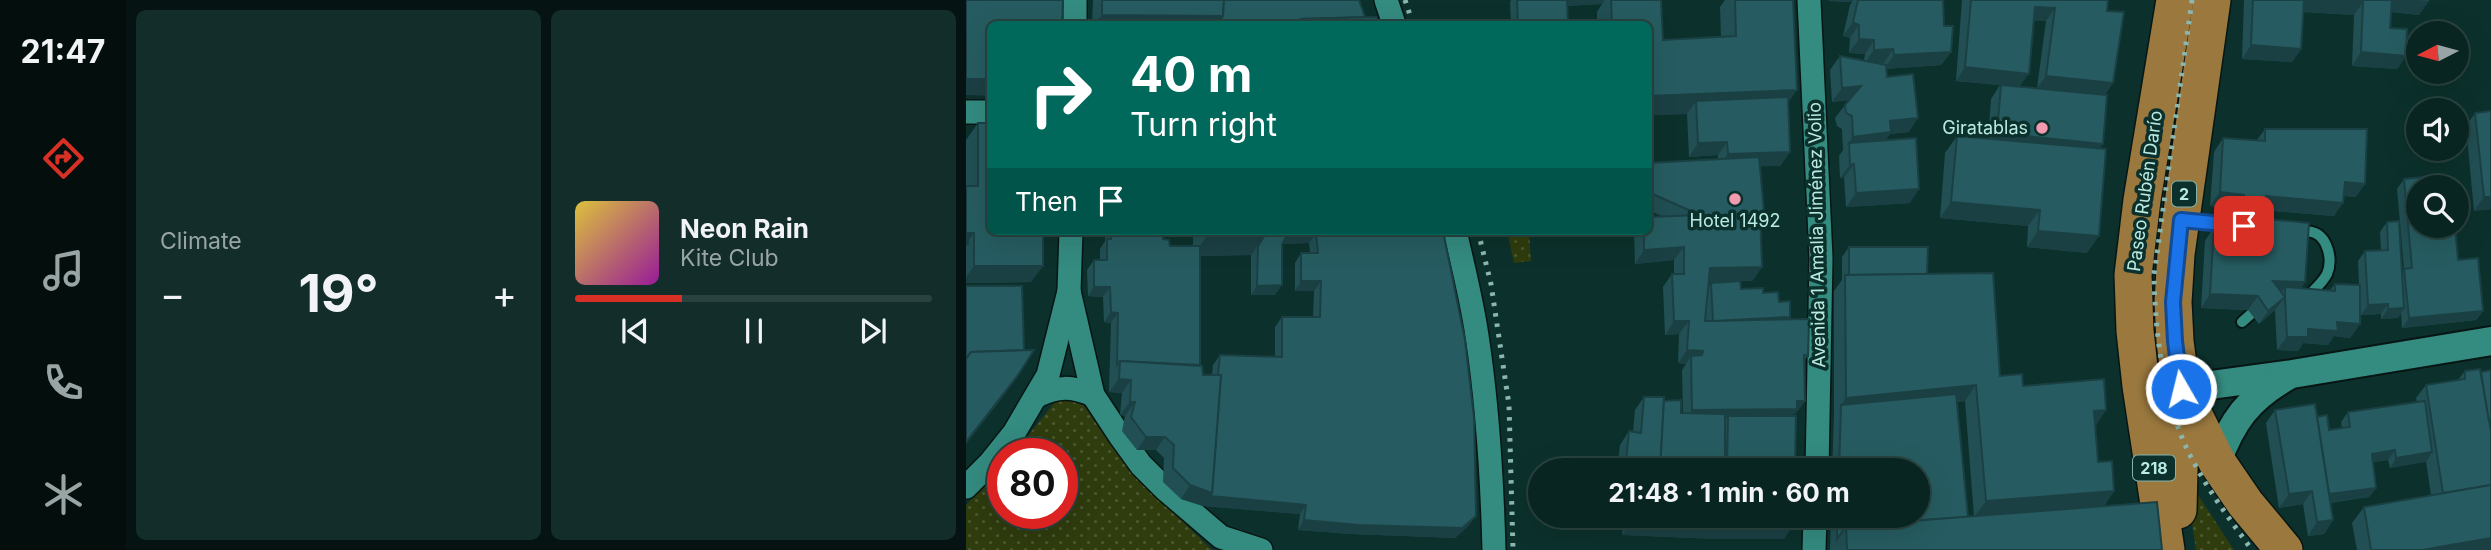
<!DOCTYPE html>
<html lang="en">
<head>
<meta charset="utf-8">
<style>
  :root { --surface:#092521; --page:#122d2a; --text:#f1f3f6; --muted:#99a5a5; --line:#29423f; --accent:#d93025 }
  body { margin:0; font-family:Inter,sans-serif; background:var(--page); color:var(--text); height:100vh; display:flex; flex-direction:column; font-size:26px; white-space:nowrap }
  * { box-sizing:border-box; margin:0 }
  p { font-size:23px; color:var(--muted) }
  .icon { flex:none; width:38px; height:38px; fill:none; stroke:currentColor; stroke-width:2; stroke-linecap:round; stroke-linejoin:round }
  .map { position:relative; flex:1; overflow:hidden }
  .details { display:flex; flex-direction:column; gap:10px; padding:10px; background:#051412; width:840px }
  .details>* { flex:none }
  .guide { position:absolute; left:21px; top:21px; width:665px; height:214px; border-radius:10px; box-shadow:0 7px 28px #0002,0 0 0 2px var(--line); background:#00695c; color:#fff; overflow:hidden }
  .needle { width:46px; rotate:264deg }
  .buttons { position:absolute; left:1440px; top:21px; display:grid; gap:14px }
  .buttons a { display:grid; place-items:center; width:63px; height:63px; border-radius:50%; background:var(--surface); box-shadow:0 7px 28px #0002,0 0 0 2px var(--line); font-size:35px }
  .speed { position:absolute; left:21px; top:438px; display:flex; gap:14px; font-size:35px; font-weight:700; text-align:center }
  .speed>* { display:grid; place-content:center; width:91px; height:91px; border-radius:50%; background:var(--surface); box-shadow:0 7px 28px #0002,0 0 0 2px var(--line); line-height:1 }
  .speed .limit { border:10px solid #d22; background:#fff; color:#111 }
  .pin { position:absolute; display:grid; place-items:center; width:60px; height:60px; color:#fff; margin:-30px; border-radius:14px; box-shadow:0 4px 10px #0006 }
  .me { position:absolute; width:77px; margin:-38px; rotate:352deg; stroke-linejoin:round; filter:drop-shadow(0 0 5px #0008) }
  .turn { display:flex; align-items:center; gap:24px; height:147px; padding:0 28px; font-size:32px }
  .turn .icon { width:91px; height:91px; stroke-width:2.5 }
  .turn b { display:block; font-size:49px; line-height:60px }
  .then { display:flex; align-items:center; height:66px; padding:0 28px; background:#0003; gap:14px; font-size:26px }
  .big { font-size:52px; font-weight:700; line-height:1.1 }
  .details .card { flex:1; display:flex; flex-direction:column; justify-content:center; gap:10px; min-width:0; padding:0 24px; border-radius:10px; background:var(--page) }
  .song { display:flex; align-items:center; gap:21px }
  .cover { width:84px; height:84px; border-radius:10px; background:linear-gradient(135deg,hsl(50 70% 55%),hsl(300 70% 35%)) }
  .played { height:7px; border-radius:4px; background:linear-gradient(90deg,var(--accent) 30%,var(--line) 30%) }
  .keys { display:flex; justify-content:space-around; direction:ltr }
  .heat { display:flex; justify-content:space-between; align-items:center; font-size:38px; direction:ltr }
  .details .tiles { flex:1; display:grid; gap:10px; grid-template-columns:repeat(2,1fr) }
  .trip { position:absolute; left:562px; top:458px; width:402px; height:70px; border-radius:35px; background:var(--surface); box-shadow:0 7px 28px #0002,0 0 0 2px var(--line); font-weight:700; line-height:70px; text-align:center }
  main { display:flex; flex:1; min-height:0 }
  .tab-bar { display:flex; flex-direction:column; width:126px; justify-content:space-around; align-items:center; background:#040f0d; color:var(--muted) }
  .tab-bar .icon { width:49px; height:49px }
  .tab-bar .active { color:var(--accent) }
  .tab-bar b { font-size:32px; color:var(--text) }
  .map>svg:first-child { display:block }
  .grass { fill:url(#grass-dots) }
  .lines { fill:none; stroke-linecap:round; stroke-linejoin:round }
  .service-casing { stroke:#071614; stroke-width:14 }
  .minor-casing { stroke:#071614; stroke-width:26 }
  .tertiary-casing { stroke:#071614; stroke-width:32 }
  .trunk-casing { stroke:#071614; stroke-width:40 }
  .service { stroke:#348b80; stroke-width:10 }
  .minor { stroke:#348b80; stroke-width:23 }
  .tertiary { stroke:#348b80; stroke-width:28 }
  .trunk { stroke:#9a783e; stroke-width:37 }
  .rail { stroke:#8ab8b1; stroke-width:5; stroke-dasharray:3.5 7; stroke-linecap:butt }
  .wall { fill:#214f53; fill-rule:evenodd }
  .shaded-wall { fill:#1b4044 }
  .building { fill:#265c61; stroke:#1b4044; stroke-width:2 }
  .route-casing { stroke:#114b97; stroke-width:18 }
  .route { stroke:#1a73e8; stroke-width:12 }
  .poi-dot { fill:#f29aaf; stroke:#0c312c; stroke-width:2.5 }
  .labels { text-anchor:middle; stroke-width:7; stroke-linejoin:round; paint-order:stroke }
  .shield { fill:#0c312c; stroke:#85b3ac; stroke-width:2 }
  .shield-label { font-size:16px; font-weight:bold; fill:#b9ebe3 }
  .poi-label { font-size:18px; fill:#b9ebe3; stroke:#0c312c; text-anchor:end }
  .street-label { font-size:18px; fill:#b9ebe3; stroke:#0c312c }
</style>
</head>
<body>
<main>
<nav class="tab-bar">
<b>21:47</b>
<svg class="icon active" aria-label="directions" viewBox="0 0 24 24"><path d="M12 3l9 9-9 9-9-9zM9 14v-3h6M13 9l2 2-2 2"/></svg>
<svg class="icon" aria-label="music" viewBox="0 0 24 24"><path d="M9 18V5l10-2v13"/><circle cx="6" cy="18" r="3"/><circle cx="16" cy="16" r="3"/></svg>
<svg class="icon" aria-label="phone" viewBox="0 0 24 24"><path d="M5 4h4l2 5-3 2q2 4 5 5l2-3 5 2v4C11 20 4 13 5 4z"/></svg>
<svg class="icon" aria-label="climate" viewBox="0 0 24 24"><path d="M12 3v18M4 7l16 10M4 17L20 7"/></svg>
</nav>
<section class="details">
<div class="tiles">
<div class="card"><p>Climate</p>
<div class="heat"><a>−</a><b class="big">19°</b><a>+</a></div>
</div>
<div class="card">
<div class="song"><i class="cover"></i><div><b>Neon Rain</b><p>Kite Club</p></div></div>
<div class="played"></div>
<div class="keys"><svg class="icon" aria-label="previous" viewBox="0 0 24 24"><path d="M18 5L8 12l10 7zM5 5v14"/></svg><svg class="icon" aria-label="pause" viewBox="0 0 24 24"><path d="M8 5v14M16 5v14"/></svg><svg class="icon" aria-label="next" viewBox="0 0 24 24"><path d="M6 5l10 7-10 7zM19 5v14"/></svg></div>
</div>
</div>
</section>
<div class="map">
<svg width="1525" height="550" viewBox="0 0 1525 550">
  <defs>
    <pattern id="grass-dots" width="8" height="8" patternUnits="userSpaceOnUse" patternTransform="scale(1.75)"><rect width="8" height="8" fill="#2f3c0d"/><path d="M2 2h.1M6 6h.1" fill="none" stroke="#4b5830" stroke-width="1.8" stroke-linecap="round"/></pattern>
  </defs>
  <rect width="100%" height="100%" fill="#0c312c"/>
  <!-- grass -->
  <g class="grass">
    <polygon points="541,231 563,231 565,261 548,263"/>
    <polygon points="93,397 113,399 150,449 191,496 246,550 0,550 0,505 37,467 37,513 96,513 96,453 48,453"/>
    <polygon points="1219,475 1268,550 1230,550"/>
  </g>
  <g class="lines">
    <!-- service casing -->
    <g class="service-casing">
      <g id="service">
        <polyline points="1221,220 1275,226"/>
        <path d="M1329,231C1334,231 1341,231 1346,232C1362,236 1367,260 1361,274C1357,282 1349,289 1343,295L1339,296"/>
        <polyline points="1276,322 1285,314"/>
      </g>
    </g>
    <!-- minor casing -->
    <g class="minor-casing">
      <g id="minor">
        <polyline points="420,0 428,24"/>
        <polyline points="843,0 855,258 851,471"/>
        <polyline points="109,24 109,0"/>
        <polyline points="0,112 24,112"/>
        <path d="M489,231C497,266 506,301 511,336C522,407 526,478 528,550"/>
        <polyline points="103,291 127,395 154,436 175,465 200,490 255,537 295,550"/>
        <path d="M71,396C91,386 106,386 127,395"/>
        <polyline points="0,487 24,463 48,433 82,375 103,291 105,231"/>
        <polyline points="848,550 849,516"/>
      </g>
    </g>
    <!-- tertiary casing -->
    <g class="tertiary-casing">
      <g id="tertiary">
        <polyline points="1215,389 1326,374 1525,341"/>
        <path d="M1251,462C1266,421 1282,399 1320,377"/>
      </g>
    </g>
    <!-- trunk casing -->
    <g class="trunk-casing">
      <g id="trunk">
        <polyline points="1217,393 1251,462 1279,503 1318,550"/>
        <polyline points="1212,510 1215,389 1209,341 1207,302 1210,254 1246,0"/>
        <polyline points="1200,550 1175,386 1169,331 1167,275 1176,200 1209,0"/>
      </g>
    </g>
    <!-- service -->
    <use href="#service" class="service"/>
    <!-- minor -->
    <use href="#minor" class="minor"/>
    <!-- tertiary -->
    <use href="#tertiary" class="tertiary"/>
    <!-- trunk -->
    <use href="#trunk" class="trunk"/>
    <!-- rail -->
    <g class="rail">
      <polyline points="439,0 447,24"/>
      <path d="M1226,0L1188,275C1189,327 1195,381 1213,430C1229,473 1259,513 1286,550"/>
      <polyline points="512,231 525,284 543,405 547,550"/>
    </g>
  </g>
  <!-- wall -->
  <g class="wall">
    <polygon points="127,0 393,0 399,17 413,24 126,24"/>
    <path d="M545,0H695L697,40L755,37L754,7L759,0H769L822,102L824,152L814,166H794L796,267L786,281H774L775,289L797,293L813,302L824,317L823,319L842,356L838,360L839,401L829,414H827L826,416L827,471H651L654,445L663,431L667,432L669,410L678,397L698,401L715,413H717L716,370L720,364L712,363L713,334L699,335L697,287L706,274H708V260L669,264L668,231H682L698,217L682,210V163L752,159V155L723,157L721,114L682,115V24H631V12L636,4L601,6L602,24H545L544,3ZM771,281L745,283L742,286L743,282Z"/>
    <polygon points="863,0 973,0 985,52 975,65 920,69 921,77 943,132 924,134 919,140 944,203 880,207 878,178 874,178 873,156 877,150 876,129 871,126 869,118 883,100 866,102 864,70 874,56 898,61 899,54 883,53 884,38 877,36 884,5 886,2 863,1"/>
    <path d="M996,0H1142L1141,11L1139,95L1121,253L1061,247L1062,226L974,218L979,153L991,136L1022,139L1025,99L1034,85L990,81ZM1067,21H1080L1071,88L1054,87Z"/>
    <polygon points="1278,0 1463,0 1453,15 1425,12 1424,28 1440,56 1431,69 1386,66 1388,15 1337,12 1335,49 1326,62 1276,59"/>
    <polygon points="1525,111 1525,209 1508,211 1500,126 1509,113"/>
    <polygon points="12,123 65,282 0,283 0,140"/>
    <polygon points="1299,129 1390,197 1378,196 1368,216 1294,210 1290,215 1268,213 1269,209 1244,206 1248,152 1257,138 1291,140"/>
    <polygon points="1438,179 1452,187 1492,260 1517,311 1510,320 1436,328 1435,313 1432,318 1415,319 1415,314 1395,315 1394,301 1394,324 1384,338 1368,336 1362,345 1337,343 1332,351 1311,350 1309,310 1293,324 1282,310 1235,308 1239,241 1248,227 1261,228 1270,216 1339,282 1335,288 1364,290 1369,284 1393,285 1392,261 1399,251 1415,250 1414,232 1421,222 1436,272 1438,269 1431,189"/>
    <path d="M139,231H197V239L204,246H227V231H477L503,525L489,538L386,534L332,530L334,514L237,506L215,499L197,482L198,458L190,450H171L156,431L159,416L154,415L156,393L143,392L145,323L138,322L137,297L122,296L121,270L128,260H134V249L139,241ZM343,243L344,253H335L329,263V291H348L347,317H316L309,327V357L254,355L247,365L246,375H237L234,365V256L285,255V295H309L316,244Z"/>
    <path d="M883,247L961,274L1034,376L1057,386L1129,427L1132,462L1148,491L1138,506L1196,550H864L865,516H952V471H866L868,415V291L876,280V257ZM999,401L1008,516L1002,517L991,402Z"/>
    <polygon points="1499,371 1525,550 1391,550 1386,523 1398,507 1465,495 1460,461 1424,468 1422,460 1407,462 1410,488 1403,497 1364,503 1367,520 1358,534 1342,536 1337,504 1313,508 1300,423 1309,410 1351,417 1363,430 1376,428 1375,422 1382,412 1451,402 1450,398 1460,385 1492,380"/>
    <polygon points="658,516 827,516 818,539 751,539 656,535"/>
  </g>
  <!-- shaded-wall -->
  <g class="shaded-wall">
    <polygon points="602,0 639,0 636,4 598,6"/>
    <polygon points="864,0 887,0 886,2 863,1"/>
    <polygon points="1336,0 1374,0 1397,2 1388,15 1329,11"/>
    <polygon points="1424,0 1451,0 1463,1 1453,15 1417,11"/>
    <polygon points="1069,7 1089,8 1080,21 1059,21"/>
    <polygon points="136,15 257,16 251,24 133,19 129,24"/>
    <polygon points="887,22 893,25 884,38 877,36"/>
    <polygon points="893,39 908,40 899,54 883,53"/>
    <polygon points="1285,45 1335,49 1326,62 1276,59"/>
    <polygon points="927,49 918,63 898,64 908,50"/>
    <polygon points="985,52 975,65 918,69 928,55"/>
    <polygon points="1395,52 1440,56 1431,69 1386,66"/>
    <polygon points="999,67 1063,74 1053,87 990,81"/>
    <polygon points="1080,76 1147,83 1138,97 1070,89"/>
    <polygon points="0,79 24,79 24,96 0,95"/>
    <polygon points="895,86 886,99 866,102 876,88"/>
    <polygon points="831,90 817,110 730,101 721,114 682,115 682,96"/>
    <polygon points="952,118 943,132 924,134 916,145 883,143 877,150 887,137 924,121"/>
    <polygon points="1031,133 1137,144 1127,157 1021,147"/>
    <polygon points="761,142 752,155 723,157 732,143"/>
    <polygon points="824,152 814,166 753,167 762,154"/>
    <polygon points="888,164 878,178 874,178 884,165"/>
    <polygon points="1379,182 1399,184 1390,197 1370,195"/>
    <polygon points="953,189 944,203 880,207 890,193"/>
    <polygon points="1254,192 1278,195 1269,209 1244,206"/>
    <polygon points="1300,196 1377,203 1368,216 1294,210 1290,215 1268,213 1278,199"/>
    <polygon points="1518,197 1525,197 1525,209 1508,211"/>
    <polygon points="985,202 1074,210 1062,226 974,218"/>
    <polygon points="352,231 404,231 350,233"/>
    <polygon points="1072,231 1133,236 1121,253 1061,247"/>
    <polygon points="2,233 8,233 0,244 2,244 0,247 0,237"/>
    <polygon points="350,233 343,243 315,244 322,234"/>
    <polygon points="299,235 285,255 227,256 241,236"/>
    <polygon points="718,247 708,260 669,264 678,250"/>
    <polygon points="8,266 77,266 65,282 0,283 0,277"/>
    <polygon points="796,267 786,281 735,282 744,268"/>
    <polygon points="335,281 355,281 348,291 329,291"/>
    <polygon points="1307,281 1339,282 1329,296 1319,287 1313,295"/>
    <polygon points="316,285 309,295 285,295 291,286"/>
    <polygon points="128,287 144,287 137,297 122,296"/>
    <polygon points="1244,294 1292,296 1282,310 1235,308"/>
    <polygon points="1319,297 1309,310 1293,324 1302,311"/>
    <polygon points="1422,304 1415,314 1395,315 1402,305"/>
    <polygon points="1438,308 1432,318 1415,319 1422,309"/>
    <polygon points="1517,311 1510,320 1436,328 1443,318"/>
    <polygon points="145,312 152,313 145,323 138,322"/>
    <polygon points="824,317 818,327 747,321"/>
    <polygon points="708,321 723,321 713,334 699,335"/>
    <polygon points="1371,322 1394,324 1384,338 1368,336 1362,345 1337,343 1332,351 1311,350 1321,337 1342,329"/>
    <polygon points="721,350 737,351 727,364 725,356 720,364 712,363"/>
    <polygon points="52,375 36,398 0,444 0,442"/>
    <polygon points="153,379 165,380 156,393 143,392"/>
    <polygon points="1010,385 999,401 875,414 875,405 880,398"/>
    <polygon points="831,401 839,401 829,414 827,414 822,422 762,416 757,423 717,423 726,410"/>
    <polygon points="164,402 169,402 159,416 154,415"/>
    <polygon points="1140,410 1129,427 1128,411"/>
    <polygon points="180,437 199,437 190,450 171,450"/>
    <polygon points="1429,450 1422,460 1399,463 1406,454"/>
    <polygon points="1466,452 1460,462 1424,468 1430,458"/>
    <polygon points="761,464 788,464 783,471 757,471"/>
    <polygon points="224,485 340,505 334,514 237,506 215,499"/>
    <polygon points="1410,488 1403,497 1353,504 1360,495"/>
    <polygon points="1148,491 1137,507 1008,517 1020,501"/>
    <polygon points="1346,491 1337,504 1313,508 1323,494"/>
    <polygon points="510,516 503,525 489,538 386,534 332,530 338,520"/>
    <polygon points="1367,520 1358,534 1342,536 1351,522"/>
    <polygon points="666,521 758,529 761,525 827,526 818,539 751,539 656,535"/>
    <polygon points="1525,538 1525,550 1456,550"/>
  </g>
  <!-- building -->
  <g class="building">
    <polygon points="0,0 97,0 96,24 24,24 24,79 0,79"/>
    <polygon points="136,0 258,0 257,16 136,15"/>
    <polygon points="258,0 393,0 399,17 335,19 331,24 133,24 133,19 255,19 257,16"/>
    <polygon points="551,0 601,0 602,24 552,24"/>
    <polygon points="645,0 695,0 697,40 770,36 769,0 827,0 831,90 682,96 682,24 646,24"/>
    <polygon points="892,0 977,0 978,26 987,26 985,52 928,55 927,49 908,50 908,40 893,39 893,25 887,22"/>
    <polygon points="1005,0 1142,0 1141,11 1158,12 1147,83 1080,76 1089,8 1069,7 1063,74 999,67"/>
    <polygon points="1287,0 1338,0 1335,49 1285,45"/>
    <polygon points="1374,0 1426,0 1424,28 1441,29 1440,56 1395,52 1397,2"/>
    <polygon points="410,17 413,24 335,24 335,19"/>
    <polygon points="874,56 920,65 921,77 947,74 952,118 924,121 925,132 887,137 886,116 880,113 879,105 895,86 876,88"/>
    <polygon points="1035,85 1141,95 1137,144 1031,133"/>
    <polygon points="822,97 824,152 762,154 761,142 732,143 730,101"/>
    <polygon points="1525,111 1525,197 1518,197 1509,113"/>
    <polygon points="12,123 24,123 24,231 77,231 77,266 8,266 8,233 2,233 2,244 0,244 0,186 12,186"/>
    <polygon points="1299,129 1401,129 1399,184 1379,182 1377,203 1300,196 1300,201 1278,199 1278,195 1254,192 1257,138 1299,141"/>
    <polygon points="991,136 1140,149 1133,236 1072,231 1074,210 985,202"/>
    <polygon points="950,138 953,189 890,193 888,164 884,165 883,143"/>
    <polygon points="793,157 798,212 794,212 796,267 744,268 739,321 843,319 842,356 838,355 839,401 831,401 831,409 726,410 725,356 736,355 737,351 721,350 723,321 708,321 706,274 718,274 718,247 678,250 678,231 682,231 682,217 734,215 682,192 682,163"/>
    <polygon points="1478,175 1479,187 1452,187 1452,226 1489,226 1492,260 1512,258 1517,311 1443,318 1438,269 1446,268 1438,179"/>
    <polygon points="1270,216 1343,223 1339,282 1307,281 1319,297 1319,287 1369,291 1369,284 1394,285 1394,324 1371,322 1372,331 1342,329 1342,337 1321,337 1319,297 1302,311 1292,296 1244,294 1248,227 1268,228"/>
    <polygon points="1433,221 1438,308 1422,309 1422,304 1402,305 1399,251 1422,250 1421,222"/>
    <polygon points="146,231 197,231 197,239 203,240 204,246 234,246 234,365 154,361 151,365 152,313 145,312 144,287 128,287 128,260 141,260 141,239 145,239"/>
    <polygon points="241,231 299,231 299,235 241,236"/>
    <polygon points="299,231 350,231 350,233 322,234 316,244 316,285 291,286 292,246 299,235"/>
    <polygon points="404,231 477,231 499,340 508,418 510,516 496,528 393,525 338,520 340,505 244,496 246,493 255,375 252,375 254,355 316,357 316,317 354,317 355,281 335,281 335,253 352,253 350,233"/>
    <polygon points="883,247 962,247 961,274 883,275"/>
    <polygon points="1027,273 1034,376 1056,374 1057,386 1138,379 1140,410 1128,411 1132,462 1146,461 1148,491 1020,501 1010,385 880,398 879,275"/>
    <polygon points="774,281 775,289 797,288 797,293 812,292 813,302 824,301 824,317 747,321 745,283"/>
    <polygon points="0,286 56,286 58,350 5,352 0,359"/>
    <polygon points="68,350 52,375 0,442 0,359 5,352"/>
    <polygon points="154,361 236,366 237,375 255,375 246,493 224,485 207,468 208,445 199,437 180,437 165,417 169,402 164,402 165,380 153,379"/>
    <polygon points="1514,369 1525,431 1525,485 1477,493 1460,385 1499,379 1499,371"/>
    <polygon points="1525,370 1525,421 1523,421 1515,372"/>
    <polygon points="990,394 1002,517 880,526 871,539 871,516 952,516 952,471 873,471 875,405"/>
    <polygon points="678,397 698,397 694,471 659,471 663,431 675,433"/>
    <polygon points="715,400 715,413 759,414 759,471 694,471 698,401"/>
    <polygon points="1459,401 1466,452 1430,458 1429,450 1406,454 1410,488 1363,494 1351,417 1361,415 1363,430 1376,428 1384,427 1382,412"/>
    <polygon points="1349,404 1367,520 1351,522 1346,491 1323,494 1309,410"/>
    <polygon points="762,416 830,416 829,464 827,464 827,471 788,471 788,464 761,464"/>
    <polygon points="1525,485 1525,538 1456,550 1405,550 1398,507"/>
    <polygon points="1191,502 1196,550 881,550 880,526"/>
    <polygon points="666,516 691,516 690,523 666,521"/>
    <polygon points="691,516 758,516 758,529 688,527 690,523"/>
    <polygon points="761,516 827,516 827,526 761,525"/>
  </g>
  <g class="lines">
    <!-- route casing -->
    <g class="route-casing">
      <polyline id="route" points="1215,389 1209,341 1207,302 1215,220 1278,226"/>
    </g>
    <!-- route -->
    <use href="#route" class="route"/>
  </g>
  <!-- markers -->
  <g class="poi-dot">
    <circle cx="1076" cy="128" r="7"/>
    <circle cx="769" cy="199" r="7"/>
  </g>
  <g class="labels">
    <!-- shield labels -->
    <g class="shield">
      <rect x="1206" y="181.5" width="24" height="25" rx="5"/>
      <rect x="1167" y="455.5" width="42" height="25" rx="5"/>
    </g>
    <g class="shield-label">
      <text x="1218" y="200">2</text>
      <text x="1188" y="474">218</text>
    </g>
    <!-- poi labels -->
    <g class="poi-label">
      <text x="1062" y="134">Giratablas</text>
      <text x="769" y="227" text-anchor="middle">Hotel 1492</text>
    </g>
    <!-- street labels -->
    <g class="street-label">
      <text transform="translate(1179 191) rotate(-82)" y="6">Paseo Rubén Darío</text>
      <text transform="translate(851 235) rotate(-91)" y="6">Avenida 1 Amalia Jiménez Volio</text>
    </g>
  </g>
</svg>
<div class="buttons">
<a><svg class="needle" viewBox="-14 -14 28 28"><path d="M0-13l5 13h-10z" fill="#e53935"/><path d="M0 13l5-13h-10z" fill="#99a5a5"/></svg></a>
<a><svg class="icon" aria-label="sound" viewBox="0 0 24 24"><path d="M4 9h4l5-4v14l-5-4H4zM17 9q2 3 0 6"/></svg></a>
<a><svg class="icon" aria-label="search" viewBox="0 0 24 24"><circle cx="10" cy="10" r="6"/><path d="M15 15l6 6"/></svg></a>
</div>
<div class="speed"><div class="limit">80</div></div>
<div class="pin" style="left:1278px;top:226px;background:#d93025"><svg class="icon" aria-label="arrive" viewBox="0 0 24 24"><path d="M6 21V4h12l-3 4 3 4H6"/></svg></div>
<svg class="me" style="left:1215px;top:389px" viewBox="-20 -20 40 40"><circle r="17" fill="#1a73e8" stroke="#fff" stroke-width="3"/><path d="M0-11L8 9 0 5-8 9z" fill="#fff"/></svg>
<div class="trip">21:48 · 1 min · 60 m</div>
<div class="guide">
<div class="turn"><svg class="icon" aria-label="right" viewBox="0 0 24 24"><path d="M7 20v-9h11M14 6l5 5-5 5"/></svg><div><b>40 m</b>Turn right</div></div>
<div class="then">Then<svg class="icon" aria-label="arrive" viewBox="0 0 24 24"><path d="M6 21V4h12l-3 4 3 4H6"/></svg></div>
</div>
</div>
</main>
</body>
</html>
